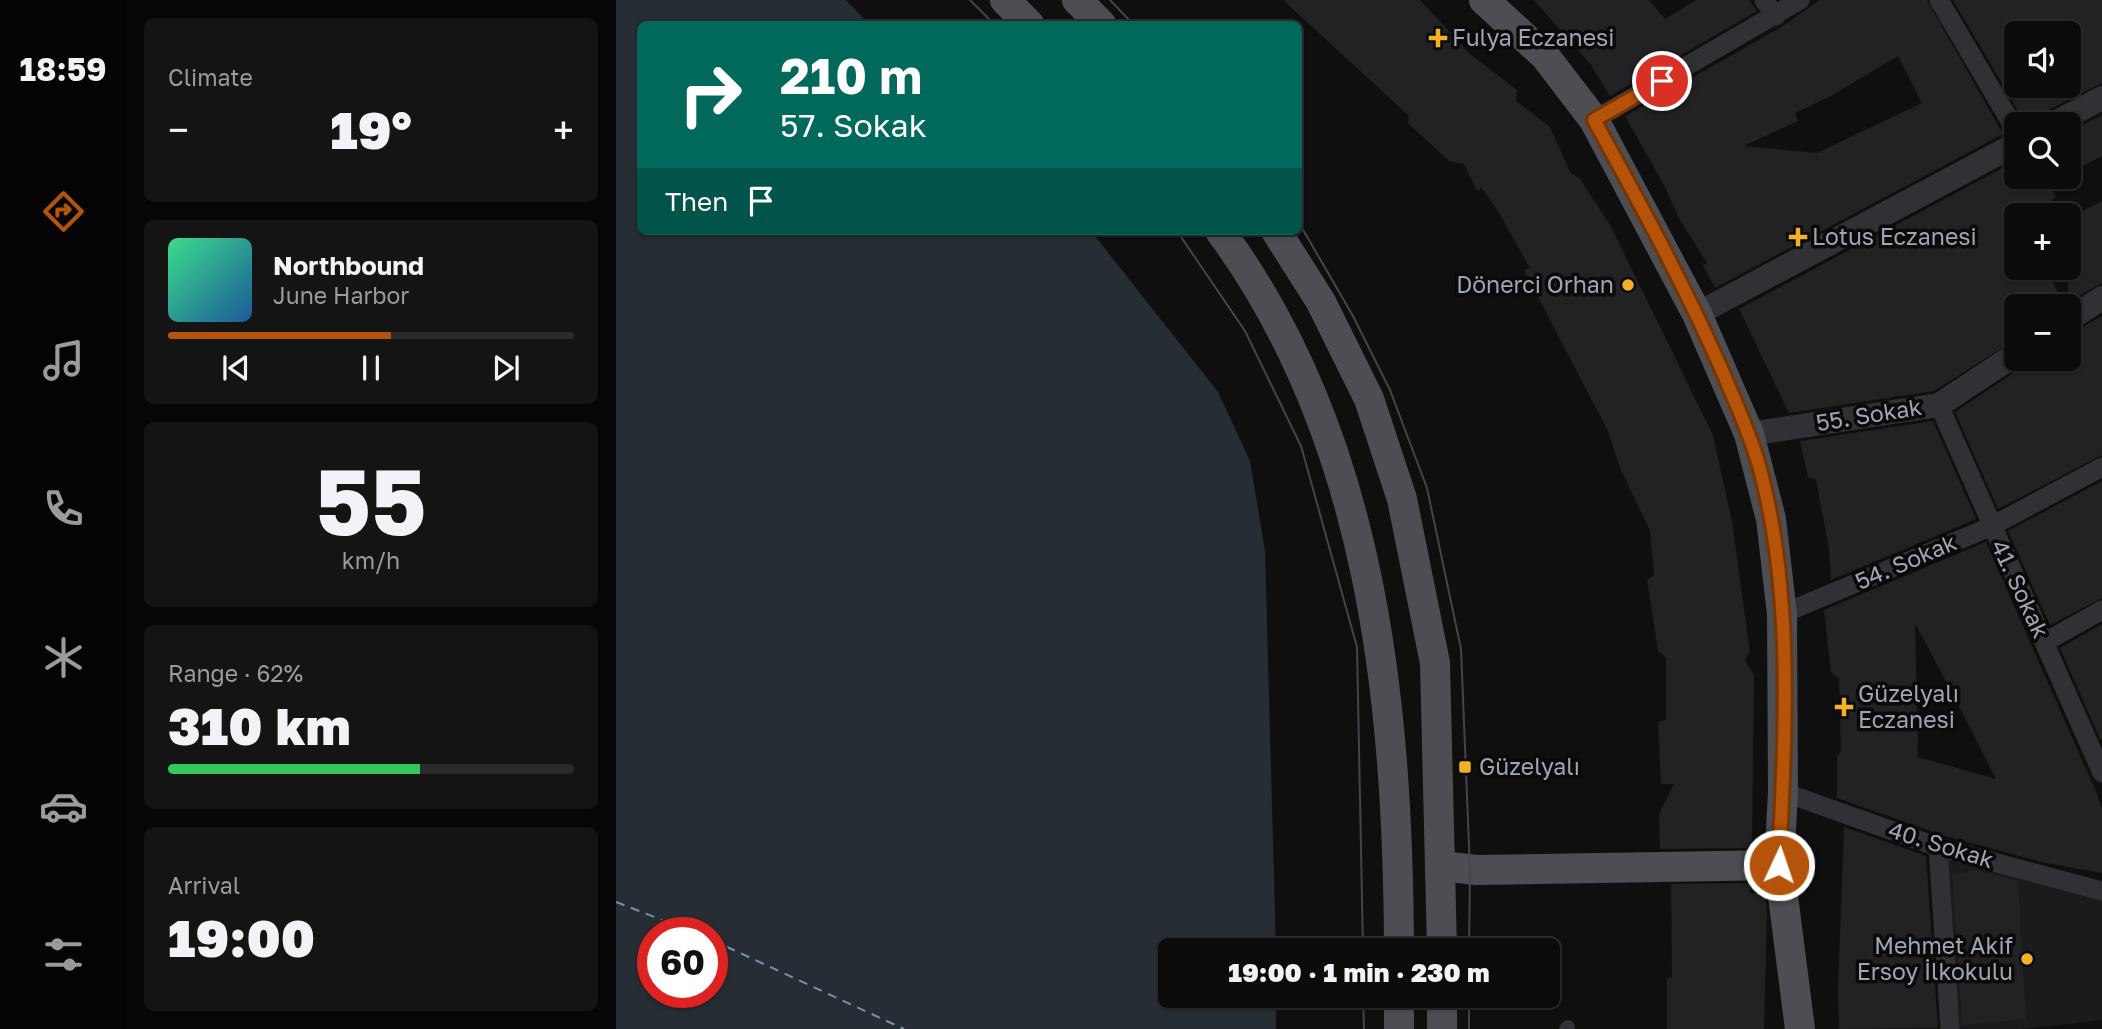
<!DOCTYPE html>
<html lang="en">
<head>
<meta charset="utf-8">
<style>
  :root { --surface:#0b0b0c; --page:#141415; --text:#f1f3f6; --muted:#9a9b9d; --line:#2b2b2d; --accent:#b45309 }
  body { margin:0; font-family:"Golos Text",sans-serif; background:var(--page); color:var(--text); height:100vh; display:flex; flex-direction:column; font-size:26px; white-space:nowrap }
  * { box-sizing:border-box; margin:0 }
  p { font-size:23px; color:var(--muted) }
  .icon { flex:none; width:38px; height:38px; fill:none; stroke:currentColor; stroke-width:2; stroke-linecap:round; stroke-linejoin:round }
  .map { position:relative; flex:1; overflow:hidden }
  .panel { display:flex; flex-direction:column; gap:18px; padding:18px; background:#060607; width:490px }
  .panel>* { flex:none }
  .hud { position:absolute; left:21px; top:21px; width:665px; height:214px; border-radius:10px; box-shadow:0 2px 5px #0004,0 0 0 2px var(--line); background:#00695c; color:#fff; overflow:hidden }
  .buttons { position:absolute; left:1388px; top:21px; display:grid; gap:14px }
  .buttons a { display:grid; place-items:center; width:77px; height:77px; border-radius:10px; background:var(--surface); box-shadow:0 2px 5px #0004,0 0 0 2px var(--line); font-size:35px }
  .speed { position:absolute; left:21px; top:917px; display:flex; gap:14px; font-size:35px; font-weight:700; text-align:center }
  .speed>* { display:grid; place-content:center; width:91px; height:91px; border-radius:50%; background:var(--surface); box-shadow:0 2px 5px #0004,0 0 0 2px var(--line); line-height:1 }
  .speed .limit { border:10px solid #d22; background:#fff; color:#111 }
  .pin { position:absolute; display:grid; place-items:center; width:60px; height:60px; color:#fff; margin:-30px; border:4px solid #fff; border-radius:50%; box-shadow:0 2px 7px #0007 }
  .me { position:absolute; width:77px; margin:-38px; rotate:3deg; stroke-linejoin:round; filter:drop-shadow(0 0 5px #0008) }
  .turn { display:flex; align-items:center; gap:24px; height:147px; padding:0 28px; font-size:32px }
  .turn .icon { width:91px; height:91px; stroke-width:2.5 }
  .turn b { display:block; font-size:49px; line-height:60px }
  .then { display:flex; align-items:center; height:66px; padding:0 28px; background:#0003; gap:14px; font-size:26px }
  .big { font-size:52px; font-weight:800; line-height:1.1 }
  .panel .widget { flex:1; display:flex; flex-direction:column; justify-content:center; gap:10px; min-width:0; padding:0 24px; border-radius:10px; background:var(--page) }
  .panel .dial { align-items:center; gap:0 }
  .dial b { font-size:91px; line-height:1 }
  .song { display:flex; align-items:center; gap:21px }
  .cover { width:84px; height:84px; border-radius:10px; background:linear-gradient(135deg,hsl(150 70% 55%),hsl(210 70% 35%)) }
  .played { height:7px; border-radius:4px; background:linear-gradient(90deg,var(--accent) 55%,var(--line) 55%) }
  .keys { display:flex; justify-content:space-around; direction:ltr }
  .heat { display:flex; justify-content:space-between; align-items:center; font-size:38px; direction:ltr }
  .charge { height:10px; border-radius:5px; background:linear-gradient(90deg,#34c759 62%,var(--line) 0) }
  .trip { position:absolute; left:542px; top:938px; width:402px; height:70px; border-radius:10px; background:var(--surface); box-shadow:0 2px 5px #0004,0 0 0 2px var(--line); font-weight:800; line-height:70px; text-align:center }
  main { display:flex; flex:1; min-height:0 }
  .menu { display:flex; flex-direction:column; width:126px; justify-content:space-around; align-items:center; background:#040405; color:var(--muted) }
  .menu .icon { width:49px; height:49px }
  .menu .on { color:var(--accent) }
  .menu b { font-size:32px; color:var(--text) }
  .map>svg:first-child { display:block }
  .built { fill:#1b1b1d }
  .water { fill:#262d34; fill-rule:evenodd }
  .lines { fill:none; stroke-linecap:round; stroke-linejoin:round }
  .ferry { stroke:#7592ae; stroke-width:2; stroke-dasharray:9 7; stroke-linecap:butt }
  .building { fill:#222224; fill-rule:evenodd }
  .pedestrian { stroke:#303135; stroke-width:14 }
  .minor { stroke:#303135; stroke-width:19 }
  .tertiary { stroke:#303135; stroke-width:24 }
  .primary { stroke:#4c4e54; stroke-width:30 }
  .tram { stroke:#43454a; stroke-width:2 }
  .route-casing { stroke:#753606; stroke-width:18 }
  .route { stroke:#b45309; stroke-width:12 }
  .poi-dot { fill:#f3b225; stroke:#0a0a0b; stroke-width:2.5 }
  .labels { text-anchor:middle; stroke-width:7; stroke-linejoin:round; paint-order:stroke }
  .poi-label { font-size:23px; fill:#a0a5b2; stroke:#0a0a0b; text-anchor:start }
  .street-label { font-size:23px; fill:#a0a5b2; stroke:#0a0a0b }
</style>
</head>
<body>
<main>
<nav class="menu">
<b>18:59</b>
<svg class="icon on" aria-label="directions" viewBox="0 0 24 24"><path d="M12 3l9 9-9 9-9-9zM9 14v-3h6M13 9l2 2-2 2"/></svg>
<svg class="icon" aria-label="music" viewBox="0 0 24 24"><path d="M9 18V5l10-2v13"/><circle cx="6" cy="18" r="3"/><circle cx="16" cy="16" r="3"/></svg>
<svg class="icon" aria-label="phone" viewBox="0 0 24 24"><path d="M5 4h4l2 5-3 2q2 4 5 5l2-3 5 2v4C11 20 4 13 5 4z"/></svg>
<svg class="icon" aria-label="climate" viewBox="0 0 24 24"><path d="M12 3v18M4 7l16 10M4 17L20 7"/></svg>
<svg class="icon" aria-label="car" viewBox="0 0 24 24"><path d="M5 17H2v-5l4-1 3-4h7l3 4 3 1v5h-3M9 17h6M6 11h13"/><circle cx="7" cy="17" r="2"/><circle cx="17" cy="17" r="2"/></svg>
<svg class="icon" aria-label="filters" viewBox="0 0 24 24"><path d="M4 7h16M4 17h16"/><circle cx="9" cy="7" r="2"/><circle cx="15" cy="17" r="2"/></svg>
</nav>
<section class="panel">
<div class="widget"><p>Climate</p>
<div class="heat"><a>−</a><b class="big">19°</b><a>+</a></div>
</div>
<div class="widget">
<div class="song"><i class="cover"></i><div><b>Northbound</b><p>June Harbor</p></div></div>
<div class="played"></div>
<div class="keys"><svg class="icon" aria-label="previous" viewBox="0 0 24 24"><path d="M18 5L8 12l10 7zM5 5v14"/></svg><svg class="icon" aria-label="pause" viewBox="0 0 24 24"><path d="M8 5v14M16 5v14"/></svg><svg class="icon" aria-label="next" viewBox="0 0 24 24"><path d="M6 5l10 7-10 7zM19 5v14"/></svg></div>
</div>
<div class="widget dial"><b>55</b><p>km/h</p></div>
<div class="widget"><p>Range · 62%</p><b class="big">310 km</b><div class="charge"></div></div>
<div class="widget"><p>Arrival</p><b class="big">19:00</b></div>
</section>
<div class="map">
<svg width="1486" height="1029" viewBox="0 0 1486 1029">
  <rect width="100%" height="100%" fill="#0f0f10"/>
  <!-- built -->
  <polygon class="built" points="1330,859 1486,898 1486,1020 1406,1029 1340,1029"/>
  <!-- water -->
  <path class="water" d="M0,0H230L253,24H24V231H475L602,392L634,461L649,551L660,950H555V996H660V1029H0ZM37,933H96V992H37Z"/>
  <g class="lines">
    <!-- ferry -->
    <g class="ferry">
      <polyline points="0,902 80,933"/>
      <polyline points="96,940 288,1029"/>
    </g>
  </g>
  <!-- building -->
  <g class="building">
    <polygon points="667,0 804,0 854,54 901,90 900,101 934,127 954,172 964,179 994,225 1097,435 1116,522 1134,652 1129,660 1138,675 1136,848 1044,849 1043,814 1058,784 1045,784 1042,722 1050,720 1050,658 1042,650 1031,580 1038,575 1034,531 1004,468 992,431 908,270 914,268 885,216 866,188 861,191 848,164 833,161 792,123 793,116"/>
    <polygon points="918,0 1033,0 1049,19 1080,0 1133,0 1141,11 994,96 975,65"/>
    <path d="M1204,0H1311L1387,134L1099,288L1087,265L1091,263L1064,220L1048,185L1009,116L1167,26ZM1282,56L1306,103L1201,153L1128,146L1182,121L1179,113L1213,97Z"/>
    <path d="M1337,0H1486V83L1430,111L1422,124H1410ZM1400,33H1452V86H1400Z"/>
    <polygon points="1486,115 1486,156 1452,174 1452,133"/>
    <polygon points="1400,161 1400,177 1429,177 1440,197 1417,215 1400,215 1400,268 1431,268 1447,305 1400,306 1400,339 1318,391 1173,413 1123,309"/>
    <polygon points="1486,201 1486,283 1452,302 1452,219"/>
    <polygon points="1486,316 1486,455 1382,509 1339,412 1408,366 1414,359 1452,359 1452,335"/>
    <polygon points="1317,421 1360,519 1215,580 1213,549 1200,480 1192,477 1184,441"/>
    <polygon points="1486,481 1486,598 1434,625 1392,531"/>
    <path d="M1370,542L1481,794L1486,809V873L1425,862L1326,835L1221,798V757L1225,751L1223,679L1215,672L1208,610ZM1299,623L1346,712L1380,779L1302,757Z"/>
    <polygon points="1486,624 1486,739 1484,739 1444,648"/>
    <polygon points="1228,827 1310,856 1322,1028 1223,1029 1222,988"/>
    <polygon points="1360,870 1402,881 1410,1019 1346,1025 1336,875"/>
    <polygon points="1134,883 1134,893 1149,894 1151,912 1148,1029 1051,1029 1051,978 1056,978 1055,884"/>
  </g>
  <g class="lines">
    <!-- pedestrian -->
    <polyline class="pedestrian" points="950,1029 952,1027"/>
    <!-- minor -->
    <g class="minor">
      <polyline points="1148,0 1160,16"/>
      <polyline points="1323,0 1400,131"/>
      <polyline points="978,120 1184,0"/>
      <polyline points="1323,405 1486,773"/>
      <polyline points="1166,614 1374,527 1486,467"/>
      <polyline points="1429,642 1486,610"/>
      <polyline points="1167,792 1322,847 1486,891"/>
      <polyline points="1322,847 1334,1029"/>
    </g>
    <!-- tertiary -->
    <g class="tertiary">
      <polyline points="1437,124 1486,98"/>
      <polyline points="1081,314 1400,144"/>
      <polyline points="1452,320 1486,298"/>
      <polyline points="1133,434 1323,405 1400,354"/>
    </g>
    <!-- primary -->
    <g class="primary">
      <polyline points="389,0 413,24"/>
      <polyline points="461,0 485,24"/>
      <polyline points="868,0 929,56 978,120 1081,314 1133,434 1155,519 1166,614 1167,792 1163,865 1184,1029"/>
      <path d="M604,231C756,437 782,702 783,950"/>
      <polyline points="660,231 705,302 753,399 786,499 819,663 826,950"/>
      <polyline points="825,866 861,870 1163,865"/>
      <polyline points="783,996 783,1029"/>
      <polyline points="826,996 826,1029"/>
    </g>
    <!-- tram -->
    <g class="tram">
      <polyline points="354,0 378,24"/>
      <polyline points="494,0 517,24"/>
      <polyline points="682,221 737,316 774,390 811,488 845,649 854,870 853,950"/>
      <polyline points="561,231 629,331 685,446 741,647 747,950"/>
      <polyline points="747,996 748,1029"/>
      <polyline points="853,1029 853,996"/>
    </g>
  </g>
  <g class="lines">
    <!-- route casing -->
    <g class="route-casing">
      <path id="route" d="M1046,81L978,120C1024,203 1070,288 1108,375C1121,406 1135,436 1144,469C1178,596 1169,735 1163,865"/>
    </g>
    <!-- route -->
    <use href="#route" class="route"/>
  </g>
  <!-- markers -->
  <g class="poi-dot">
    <path d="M818.5 27.5h7v7h7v7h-7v7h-7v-7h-7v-7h7z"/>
    <path d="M1178.5 226.5h7v7h7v7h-7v7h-7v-7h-7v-7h7z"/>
    <circle cx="1012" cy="285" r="7"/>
    <path d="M1224.5 696.5h7v7h7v7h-7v7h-7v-7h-7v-7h7z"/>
    <rect x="842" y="760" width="14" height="14" rx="3.5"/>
    <circle cx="1411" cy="959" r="7"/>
  </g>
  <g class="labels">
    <!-- poi labels -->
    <g class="poi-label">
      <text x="836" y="46">Fulya Eczanesi</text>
      <text x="1196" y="245">Lotus Eczanesi</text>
      <text x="998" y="293" text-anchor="end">Dönerci Orhan</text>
      <text x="1242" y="702">Güzelyalı<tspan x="1242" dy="26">Eczanesi</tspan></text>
      <text x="863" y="775">Güzelyalı</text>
      <text x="1397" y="954" text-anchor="end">Mehmet Akif<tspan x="1397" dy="26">Ersoy İlkokulu</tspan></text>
    </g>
    <!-- street labels -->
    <g class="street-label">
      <text transform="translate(1253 415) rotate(-9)" y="8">55. Sokak</text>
      <text transform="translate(1290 562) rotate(-23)" y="8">54. Sokak</text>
      <text transform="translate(1404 589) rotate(65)" y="8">41. Sokak</text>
      <text transform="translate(1325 845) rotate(17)" y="8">40. Sokak</text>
    </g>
  </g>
</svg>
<div class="buttons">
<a><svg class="icon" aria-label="sound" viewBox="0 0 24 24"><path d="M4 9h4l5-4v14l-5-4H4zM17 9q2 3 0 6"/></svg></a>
<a><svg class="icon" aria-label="search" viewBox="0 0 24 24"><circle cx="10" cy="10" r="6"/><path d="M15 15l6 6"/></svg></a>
<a>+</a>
<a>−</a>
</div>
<div class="speed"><div class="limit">60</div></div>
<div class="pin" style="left:1046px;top:81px;background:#d93025"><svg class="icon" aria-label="arrive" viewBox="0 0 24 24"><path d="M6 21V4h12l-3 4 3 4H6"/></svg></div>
<svg class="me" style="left:1163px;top:865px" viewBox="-20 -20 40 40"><circle r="17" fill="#b45309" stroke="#fff" stroke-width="3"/><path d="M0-11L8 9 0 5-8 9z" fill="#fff"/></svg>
<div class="trip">19:00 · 1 min · 230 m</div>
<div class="hud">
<div class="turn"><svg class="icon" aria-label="right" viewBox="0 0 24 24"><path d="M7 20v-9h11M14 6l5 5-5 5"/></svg><div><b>210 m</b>57. Sokak</div></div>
<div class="then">Then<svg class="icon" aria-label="arrive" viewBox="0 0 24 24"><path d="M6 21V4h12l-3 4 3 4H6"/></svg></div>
</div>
</div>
</main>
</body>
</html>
